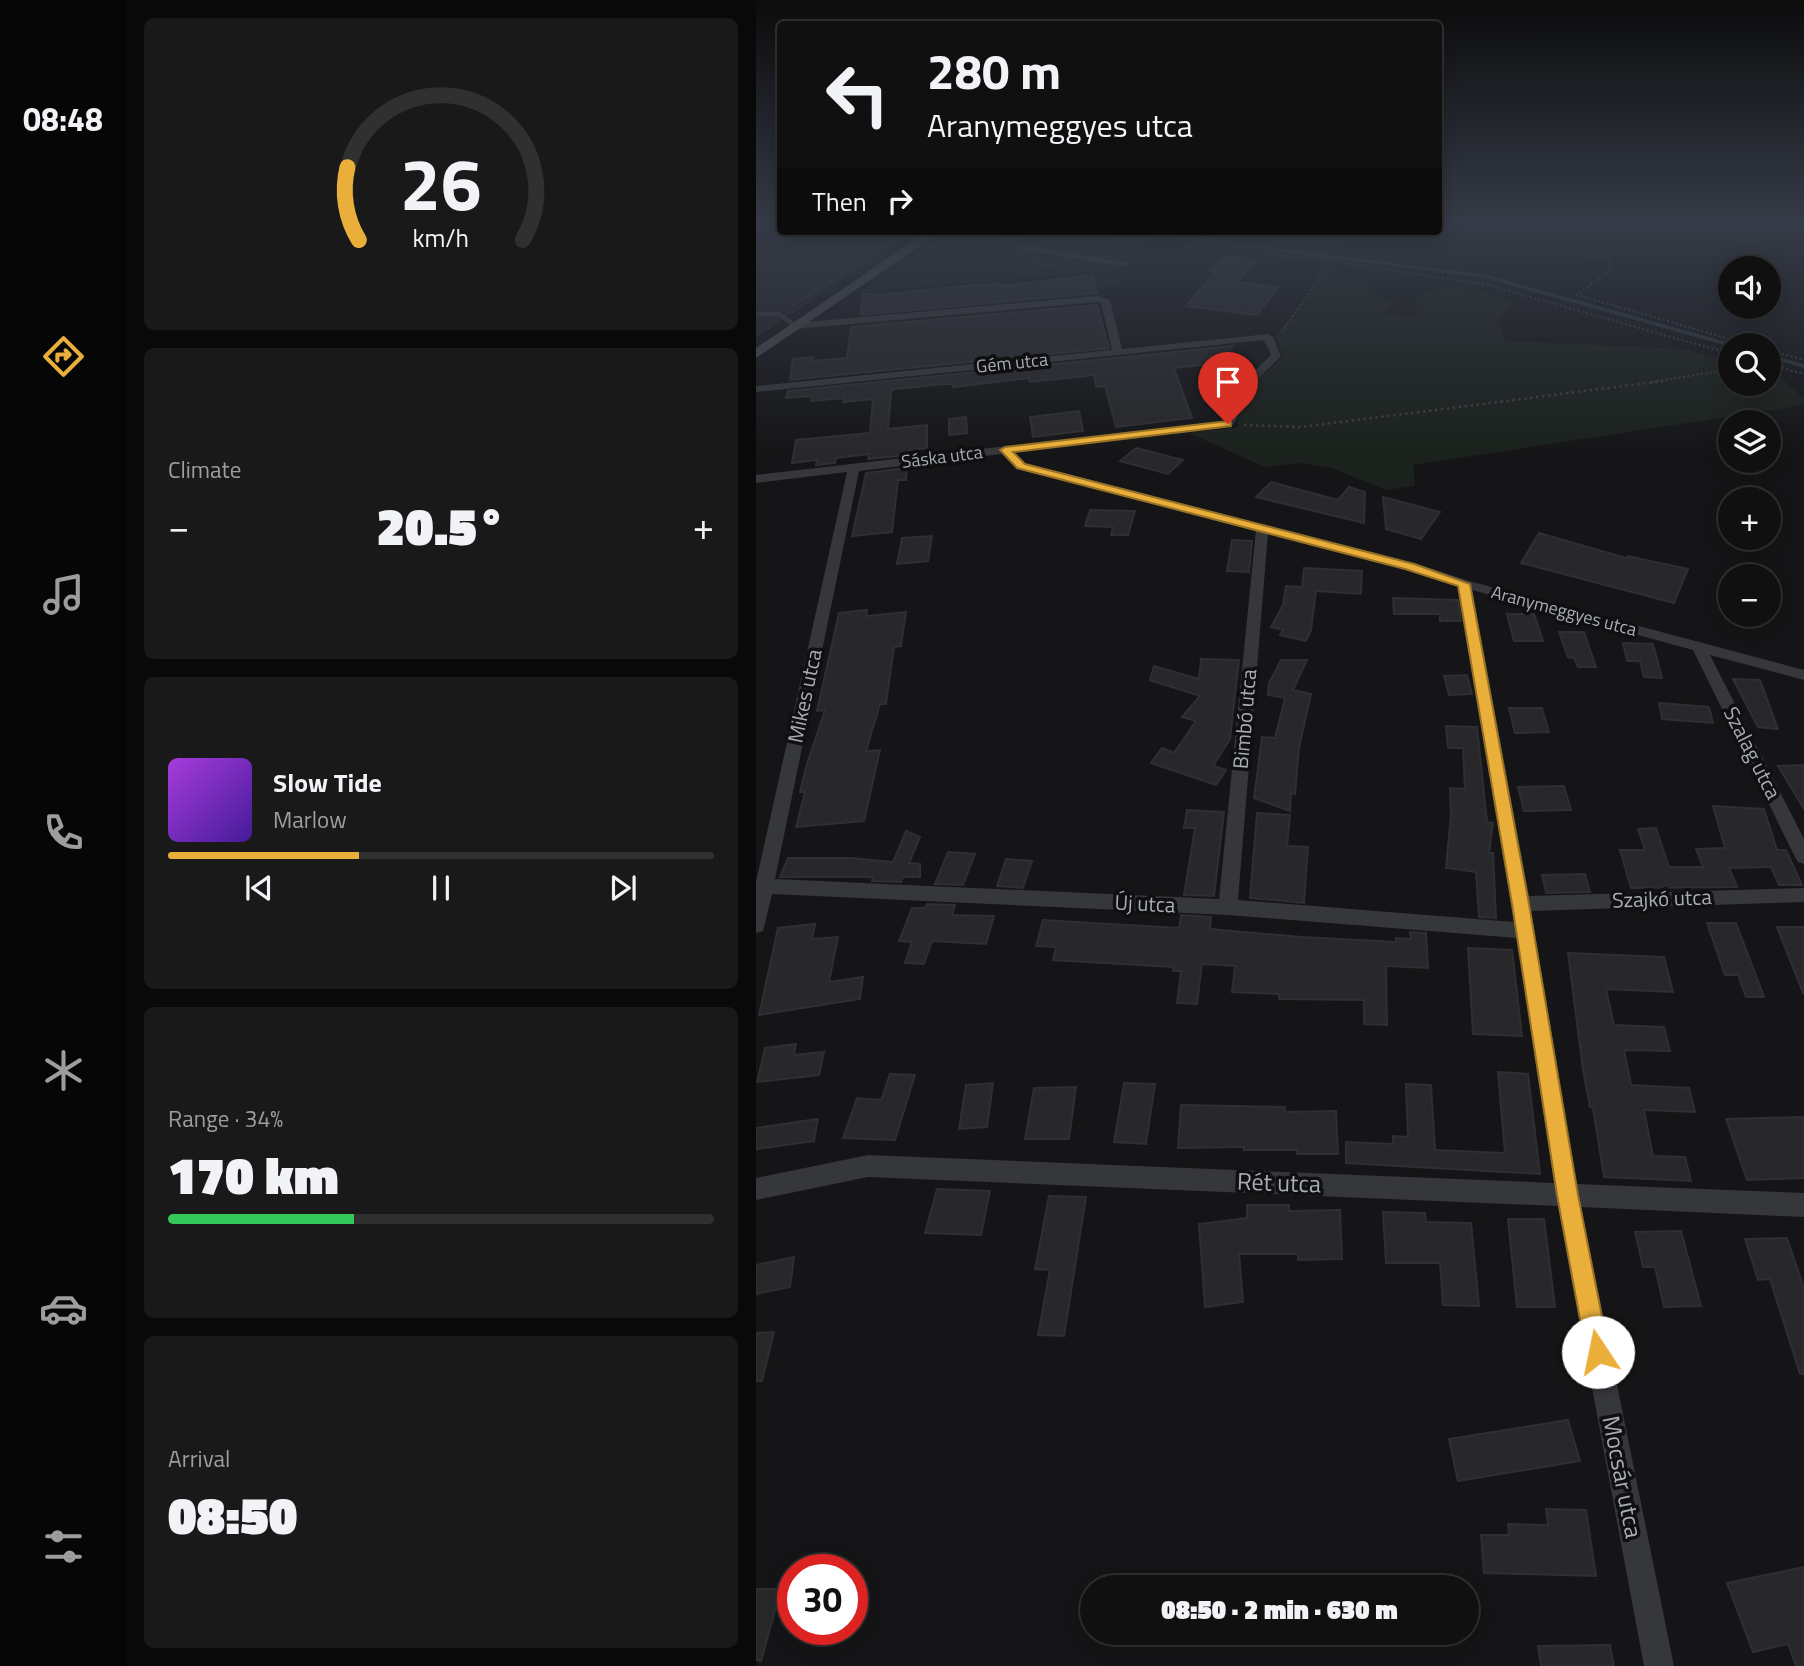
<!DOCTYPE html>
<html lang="en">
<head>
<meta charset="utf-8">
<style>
  :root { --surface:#101011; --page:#19191a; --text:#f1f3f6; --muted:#9c9d9f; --line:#303031; --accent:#e9af3a }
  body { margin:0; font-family:"Titillium Web",sans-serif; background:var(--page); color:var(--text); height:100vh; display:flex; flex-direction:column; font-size:26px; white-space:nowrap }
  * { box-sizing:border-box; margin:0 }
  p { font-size:23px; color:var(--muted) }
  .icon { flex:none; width:38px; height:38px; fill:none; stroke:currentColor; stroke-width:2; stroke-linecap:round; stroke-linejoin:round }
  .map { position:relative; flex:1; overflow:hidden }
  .sheet { display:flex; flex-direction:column; gap:18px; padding:18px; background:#090909; width:630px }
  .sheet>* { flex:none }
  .top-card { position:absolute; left:21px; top:21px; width:665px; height:214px; border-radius:7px; box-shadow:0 4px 18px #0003,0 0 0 2px var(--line); background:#101011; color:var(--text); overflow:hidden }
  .buttons { position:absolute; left:962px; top:256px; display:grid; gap:14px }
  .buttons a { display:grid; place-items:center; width:63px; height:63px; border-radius:50%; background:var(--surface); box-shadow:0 4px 18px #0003,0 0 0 2px var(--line); font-size:35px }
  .speed { position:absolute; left:21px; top:1554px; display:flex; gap:14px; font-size:35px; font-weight:700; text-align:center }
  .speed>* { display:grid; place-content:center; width:91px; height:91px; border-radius:50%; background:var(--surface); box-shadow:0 4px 18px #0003,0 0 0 2px var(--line); line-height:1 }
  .speed .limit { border:10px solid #d22; background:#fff; color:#111 }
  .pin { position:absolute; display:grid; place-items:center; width:60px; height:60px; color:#fff; margin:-72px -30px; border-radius:50% 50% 50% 0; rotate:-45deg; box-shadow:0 0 7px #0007 }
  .pin .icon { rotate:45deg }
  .me { position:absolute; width:77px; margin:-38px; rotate:349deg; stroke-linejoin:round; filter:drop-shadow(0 0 5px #0008) }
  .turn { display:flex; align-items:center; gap:24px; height:147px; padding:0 35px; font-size:32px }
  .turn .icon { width:91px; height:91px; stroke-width:2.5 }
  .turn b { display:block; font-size:49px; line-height:60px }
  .then { display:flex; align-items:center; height:66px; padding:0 35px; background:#0003; gap:14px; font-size:26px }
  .big { font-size:52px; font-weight:800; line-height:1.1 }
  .sheet .tile { flex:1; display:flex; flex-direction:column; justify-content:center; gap:10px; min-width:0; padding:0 24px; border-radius:10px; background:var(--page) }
  .sheet .dial { align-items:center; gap:0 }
  .dial svg { height:182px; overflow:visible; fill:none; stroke:var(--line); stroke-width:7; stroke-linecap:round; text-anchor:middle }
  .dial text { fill:var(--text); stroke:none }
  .song { display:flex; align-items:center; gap:21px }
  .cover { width:84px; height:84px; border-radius:10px; background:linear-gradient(135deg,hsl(280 70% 55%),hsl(260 70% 35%)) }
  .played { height:7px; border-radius:4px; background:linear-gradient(90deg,var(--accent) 35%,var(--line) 35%) }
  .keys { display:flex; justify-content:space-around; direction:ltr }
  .heat { display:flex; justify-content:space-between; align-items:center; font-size:38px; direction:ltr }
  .charge { height:10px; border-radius:5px; background:linear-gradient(90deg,#34c759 34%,var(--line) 0) }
  .trip { position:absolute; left:324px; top:1575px; width:399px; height:70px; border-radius:35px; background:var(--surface); box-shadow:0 4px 18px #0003,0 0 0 2px var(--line); font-weight:800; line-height:70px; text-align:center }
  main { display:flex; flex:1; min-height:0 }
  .menu { display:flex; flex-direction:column; width:126px; justify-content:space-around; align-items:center; background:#060607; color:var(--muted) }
  .menu .icon { width:49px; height:49px }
  .menu .selected { color:var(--accent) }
  .menu b { font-size:32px; color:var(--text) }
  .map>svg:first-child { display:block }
  .built { fill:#212124 }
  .green { fill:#1b211c }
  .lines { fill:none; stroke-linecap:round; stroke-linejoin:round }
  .stream { stroke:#2c343a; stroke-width:3.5 }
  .building { fill:#28282b; stroke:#2f2f33; stroke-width:2 }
  .path-far1 { stroke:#3c3e42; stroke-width:2; stroke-dasharray:2 2.5; stroke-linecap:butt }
  .path { stroke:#3c3e42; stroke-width:2.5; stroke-dasharray:2.5 3.5; stroke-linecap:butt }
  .service { stroke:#36373b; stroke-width:4.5 }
  .minor { fill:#36373b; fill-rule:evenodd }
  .secondary { fill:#44464b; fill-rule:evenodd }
  .route { fill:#e9af3a; stroke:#977226; stroke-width:2 }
  .labels { text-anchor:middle; stroke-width:7; stroke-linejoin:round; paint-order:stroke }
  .far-street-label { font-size:18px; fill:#a7acb6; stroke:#101012 }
  .street-label { font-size:21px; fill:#a7acb6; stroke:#101012 }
  .near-street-label { font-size:24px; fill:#a7acb6; stroke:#101012 }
</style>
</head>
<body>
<main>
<nav class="menu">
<b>08:48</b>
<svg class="icon selected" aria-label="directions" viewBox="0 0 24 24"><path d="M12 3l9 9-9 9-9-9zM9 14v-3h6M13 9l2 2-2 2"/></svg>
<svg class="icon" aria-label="music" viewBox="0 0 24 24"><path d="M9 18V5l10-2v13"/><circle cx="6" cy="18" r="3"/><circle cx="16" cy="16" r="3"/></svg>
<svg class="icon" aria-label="phone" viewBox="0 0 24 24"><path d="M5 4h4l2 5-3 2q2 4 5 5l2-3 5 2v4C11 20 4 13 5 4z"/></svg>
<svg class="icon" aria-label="climate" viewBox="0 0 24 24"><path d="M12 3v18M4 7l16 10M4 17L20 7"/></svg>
<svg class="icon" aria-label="car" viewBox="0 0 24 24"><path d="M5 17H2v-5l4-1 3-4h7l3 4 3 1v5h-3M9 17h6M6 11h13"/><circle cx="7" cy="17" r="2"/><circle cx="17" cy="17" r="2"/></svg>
<svg class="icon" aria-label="filters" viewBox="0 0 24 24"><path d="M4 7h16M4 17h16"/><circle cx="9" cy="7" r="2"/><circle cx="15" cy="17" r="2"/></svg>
</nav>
<section class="sheet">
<div class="tile dial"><svg viewBox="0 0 100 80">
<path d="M14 69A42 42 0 1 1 86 69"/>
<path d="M14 69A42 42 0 0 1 9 37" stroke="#e9af3a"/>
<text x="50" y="56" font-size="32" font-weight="700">26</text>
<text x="50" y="72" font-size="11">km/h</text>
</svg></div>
<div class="tile"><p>Climate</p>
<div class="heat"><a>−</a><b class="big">20.5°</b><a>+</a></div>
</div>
<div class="tile">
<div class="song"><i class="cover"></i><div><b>Slow Tide</b><p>Marlow</p></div></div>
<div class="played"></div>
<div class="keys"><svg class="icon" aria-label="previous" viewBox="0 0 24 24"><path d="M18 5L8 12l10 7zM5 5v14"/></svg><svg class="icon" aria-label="pause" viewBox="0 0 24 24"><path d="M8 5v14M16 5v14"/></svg><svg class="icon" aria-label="next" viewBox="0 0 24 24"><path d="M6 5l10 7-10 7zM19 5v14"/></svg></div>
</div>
<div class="tile"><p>Range · 34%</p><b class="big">170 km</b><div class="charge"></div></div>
<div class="tile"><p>Arrival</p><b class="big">08:50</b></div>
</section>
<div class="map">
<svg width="1048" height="1666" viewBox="0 0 1048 1666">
  <rect width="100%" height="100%" fill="#151517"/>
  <!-- built -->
  <polygon class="built" points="118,231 159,231 0,338 0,240"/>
  <!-- green -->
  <g class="green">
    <polygon points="103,231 143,232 123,246 95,244"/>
    <path d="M190,231H417C380,246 367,244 362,286L342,288L335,272L105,292Z"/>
    <polygon points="435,231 592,231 592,256 418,234"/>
    <path d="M572,269L610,277L614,291L639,303L626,313L661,316V295L685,288L686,283L726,291L757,302L742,321L750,341L928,349L975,363V383H1013V374L1025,378L1048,399V405L657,465L659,486L630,490L575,468L544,463L508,467L434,433L482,427C482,420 480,410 482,405C489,385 515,372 527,355L519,336Z"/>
  </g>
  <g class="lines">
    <!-- stream -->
    <g class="stream">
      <polyline points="375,231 728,276 975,345"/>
      <polyline points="1013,356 1048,366"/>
    </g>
  </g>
  <!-- building -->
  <g class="building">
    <polygon points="470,256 501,261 481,282 523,287 501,315 430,306 460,272 454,271"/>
    <polygon points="336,275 341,293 105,315 107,293 123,295 217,285 246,284 246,286"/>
    <polygon points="341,305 353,348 34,380 37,359 57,357 57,361 91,358 95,327"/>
    <polygon points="477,346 464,363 418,368 436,418 360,427 349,386 340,387 338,375 274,382 273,378 197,387 197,384 189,384 139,389 135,391 132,429 171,425 171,448 153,450 153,455 112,459 113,454 80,458 79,463 60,465 61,460 36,463 40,440 114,433 117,399 87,402 88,398 55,401 56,396 30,398 32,391"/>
    <polygon points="323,411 327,431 277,437 274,417"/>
    <polygon points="210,417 211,433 193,435 193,419"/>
    <polygon points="380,448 427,460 412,474 364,461"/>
    <polygon points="151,468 150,480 142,480 136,532 96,536 110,473"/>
    <polygon points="515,482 582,500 593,487 609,492 608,523 500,497"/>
    <polygon points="627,497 684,512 665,539 630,529"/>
    <polygon points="334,510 379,511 372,535 355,535 357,527 329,526"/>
    <polygon points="783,533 870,558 872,556 932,569 918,603 765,563"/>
    <polygon points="176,536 172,561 141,564 146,538"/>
    <polygon points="476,540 496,541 493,572 471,571"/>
    <polygon points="548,568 606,571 605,594 560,591 555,630 550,641 524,635 527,630 515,627 527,605 530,586 546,587"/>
    <polygon points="637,598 702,600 705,621 684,621 684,614 638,614"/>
    <polygon points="111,610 110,616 150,612 145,646 138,647 130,704 124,704 110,751 124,750 108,821 40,827 49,792 44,792 50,767 69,710 61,711 83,613"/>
    <polygon points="751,614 778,614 787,641 758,641"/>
    <polygon points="803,632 828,632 840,667 822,667 818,658 812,657"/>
    <polygon points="867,643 897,644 906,678 888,677 884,661 871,661"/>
    <polygon points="445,659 483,660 474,739 457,766 470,770 460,785 395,763 406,748 418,753 440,721 426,717 444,696 394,680 398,666 443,679"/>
    <polygon points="525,660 551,660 537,690 555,694 543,748 539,794 535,793 534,811 498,798 506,737 519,738 529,698 512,695 513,683"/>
    <polygon points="711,675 716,694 693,695 688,676"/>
    <polygon points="977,679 1004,680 1022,729 1002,727"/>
    <polygon points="903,703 953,707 957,723 906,719"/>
    <polygon points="753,708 786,708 793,732 759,733"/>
    <polygon points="690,726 721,727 731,822 737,823 733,853 737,853 740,918 723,917 720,872 690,868 695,814 694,788 709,789 707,748 692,748"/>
    <polygon points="1048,765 1048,809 1022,766"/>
    <polygon points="808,786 815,810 768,811 762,787"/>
    <polygon points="957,806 1008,809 1021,850 1030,850 1046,885 1023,885 1015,867 973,868 981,887 875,888 864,850 889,850 882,829 900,828 913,867 947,867 940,849 969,848"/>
    <polygon points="431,810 468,812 458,896 428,895 439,828 428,828"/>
    <polygon points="501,813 534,815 531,846 552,847 548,903 494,898"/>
    <polygon points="150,831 164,837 153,863 164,864 164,877 147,877 145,882 116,881 117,877 24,877 32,858 95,858 137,862"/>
    <polygon points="192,852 219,854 207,885 179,884"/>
    <polygon points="250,859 276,861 267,888 241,886"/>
    <polygon points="829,874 834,892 790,893 786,875"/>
    <polygon points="171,904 199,905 196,915 238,916 230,944 176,941 168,964 149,963 156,942 143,941 156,908 169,908"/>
    <polygon points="425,915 455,917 454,929 546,937 640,942 640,938 655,939 654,932 670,933 672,968 630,966 631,1025 608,1024 608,1000 523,999 523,994 476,992 479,966 446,964 441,1004 421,1003 425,971 417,971 417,967 297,960 300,947 280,946 287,920 423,928"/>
    <polygon points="951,923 980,923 1008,997 990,997 982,975 969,975"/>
    <polygon points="59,924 56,939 82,937 73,982 107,977 104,999 3,1015 22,928"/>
    <polygon points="1021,927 1048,927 1048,992 1047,993"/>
    <polygon points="712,948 756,950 766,1036 717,1034"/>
    <polygon points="812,953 908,957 917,992 850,989 858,1025 908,1027 914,1051 868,1050 875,1085 933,1088 939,1112 888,1110 897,1156 929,1157 935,1181 848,1177 837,1108 834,1107 827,1070"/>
    <polygon points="40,1044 38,1055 68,1052 63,1075 1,1082 9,1048"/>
    <polygon points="742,1072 772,1074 784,1174 590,1163 590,1142 637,1144 637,1136 652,1137 650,1084 675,1085 679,1150 749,1153"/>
    <polygon points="134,1074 159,1075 139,1140 87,1138 101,1098 125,1100"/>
    <polygon points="237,1083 231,1127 203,1129 210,1085"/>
    <polygon points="368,1083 399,1084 390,1144 358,1142"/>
    <polygon points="320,1087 313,1139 269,1139 278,1088"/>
    <polygon points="425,1105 529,1107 529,1112 580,1111 582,1154 541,1154 541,1150 488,1150 488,1147 422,1148"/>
    <polygon points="1048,1117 1048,1178 991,1180 970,1119"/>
    <polygon points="62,1119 58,1141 0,1149 0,1128"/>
    <polygon points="181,1189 234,1191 225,1235 169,1233"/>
    <polygon points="293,1196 330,1197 308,1336 282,1335 294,1270 279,1269"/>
    <polygon points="491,1205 533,1205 533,1211 584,1210 586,1259 542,1260 542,1254 483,1254 487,1302 449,1307 443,1224 491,1218"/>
    <polygon points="627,1212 669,1213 670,1222 715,1223 723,1306 687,1305 684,1263 630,1263"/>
    <polygon points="752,1219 788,1219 799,1307 761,1307"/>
    <polygon points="925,1231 945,1306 908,1307 899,1267 887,1267 879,1232"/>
    <polygon points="1031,1238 1048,1288 1048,1374 1044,1374 1014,1279 1002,1280 989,1239"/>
    <polygon points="38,1257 34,1287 0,1294 0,1265"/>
    <polygon points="18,1332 6,1381 0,1381 0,1333"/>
    <polygon points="812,1420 824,1461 702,1481 693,1439"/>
    <polygon points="790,1509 830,1510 840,1576 728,1573 725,1535 753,1535 752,1524 792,1525"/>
    <polygon points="1048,1567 1048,1666 1040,1666 1032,1644 997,1652 971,1583"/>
    <polygon points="0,1589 25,1589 5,1661 0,1660"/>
    <polygon points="854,1645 858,1666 785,1666 782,1646"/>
  </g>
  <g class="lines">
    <!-- path-far1 -->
    <g class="path-far1">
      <polyline points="833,222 852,257 855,270 821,295 994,345"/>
      <polyline points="311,231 574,261 732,285 975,354"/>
      <polyline points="807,255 852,257"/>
      <polyline points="280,262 286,266 299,267"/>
      <polyline points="33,308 100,265"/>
      <polyline points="526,332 574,261"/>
      <polyline points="1013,350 1048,360"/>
      <polyline points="1013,364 1048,374"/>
      <polyline points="896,382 975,369"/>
    </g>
    <!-- path -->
    <polyline class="path" points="488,425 545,427 907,381"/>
    <!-- service -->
    <polyline class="service" points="0,314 23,314 40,326"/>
    <!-- minor -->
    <g class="minor">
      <polygon points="234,231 244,231 268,245 372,263 368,266 263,249"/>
      <path d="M341,296L354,300L366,349L512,334L517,337L525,356L481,400V419L476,426L258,452L269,463L659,563L713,581L1048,670V680L954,655L1048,839V864L1042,862L1039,857L937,650L716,590L773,896L1048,888V902L775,911L821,1184L1048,1193V1217L825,1207L918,1666H888L802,1206L112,1177L0,1200V1178L112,1155L798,1183L761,938L472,915L16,894L7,931L0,933V882L91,472L0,483V475L468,421L472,397L515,355L508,340L0,392V386L356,350L345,302H341L40,329L35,326L40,323ZM246,454L261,469L500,530L463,899L19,879L103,471ZM512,533L649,569L702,586L758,922L482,900Z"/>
    </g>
    <!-- secondary -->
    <polygon class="secondary" points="172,231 186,231 0,358 0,348"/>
  </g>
  <!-- sky -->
  <linearGradient id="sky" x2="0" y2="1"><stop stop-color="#0c0c0d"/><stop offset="0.49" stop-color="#353b47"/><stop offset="1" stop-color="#353b47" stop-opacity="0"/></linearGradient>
  <rect width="1048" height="455" fill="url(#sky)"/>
  <!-- route -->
  <polygon class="route" points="472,421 475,422 475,426 257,452 269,464 658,564 714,584 773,904 822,1195 853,1352 850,1360 842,1364 834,1360 830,1352 801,1195 756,904 702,586 649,569 261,468 244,450 249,447"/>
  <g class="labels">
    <!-- far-street labels -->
    <g class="far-street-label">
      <text transform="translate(256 363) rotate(-6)" y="6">Gém utca</text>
      <text transform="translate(186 457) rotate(-7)" y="6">Sáska utca</text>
      <text transform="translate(808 611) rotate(15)" y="6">Aranymeggyes utca</text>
    </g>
    <!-- street labels -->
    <g class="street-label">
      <text transform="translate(49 696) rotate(-78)" y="7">Mikes utca</text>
      <text transform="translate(489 719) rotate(-85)" y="7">Bimbó utca</text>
      <text transform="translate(996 753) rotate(63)" y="7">Szalag utca</text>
      <text transform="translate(906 899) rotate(-2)" y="7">Szajkó utca</text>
      <text transform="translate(389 904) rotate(3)" y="7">Új utca</text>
    </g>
    <!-- near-street labels -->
    <g class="near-street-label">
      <text transform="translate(523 1183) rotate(2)" y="8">Rét utca</text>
      <text transform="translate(866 1477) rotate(79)" y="8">Mocsár utca</text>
    </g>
  </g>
</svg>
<div class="buttons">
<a><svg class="icon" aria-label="sound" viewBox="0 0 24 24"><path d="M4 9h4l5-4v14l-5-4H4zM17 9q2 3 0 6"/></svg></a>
<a><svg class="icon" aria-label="search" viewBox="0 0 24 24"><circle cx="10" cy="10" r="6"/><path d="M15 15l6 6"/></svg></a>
<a><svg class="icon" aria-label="layers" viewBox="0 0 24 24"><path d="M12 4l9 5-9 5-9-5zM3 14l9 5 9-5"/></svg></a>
<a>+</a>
<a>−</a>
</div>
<div class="speed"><div class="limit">30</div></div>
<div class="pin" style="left:472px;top:424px;background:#d93025"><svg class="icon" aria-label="arrive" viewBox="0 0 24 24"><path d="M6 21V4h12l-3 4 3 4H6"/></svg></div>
<svg class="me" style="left:842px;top:1352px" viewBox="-20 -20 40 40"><circle r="19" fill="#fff"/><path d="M0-13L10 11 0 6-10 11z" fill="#e9af3a"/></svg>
<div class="trip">08:50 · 2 min · 630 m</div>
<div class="top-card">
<div class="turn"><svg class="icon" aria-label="left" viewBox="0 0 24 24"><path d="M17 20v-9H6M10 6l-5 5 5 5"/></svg><div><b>280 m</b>Aranymeggyes utca</div></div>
<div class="then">Then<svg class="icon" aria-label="right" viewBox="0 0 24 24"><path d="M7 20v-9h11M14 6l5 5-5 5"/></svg></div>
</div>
</div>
</main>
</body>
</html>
